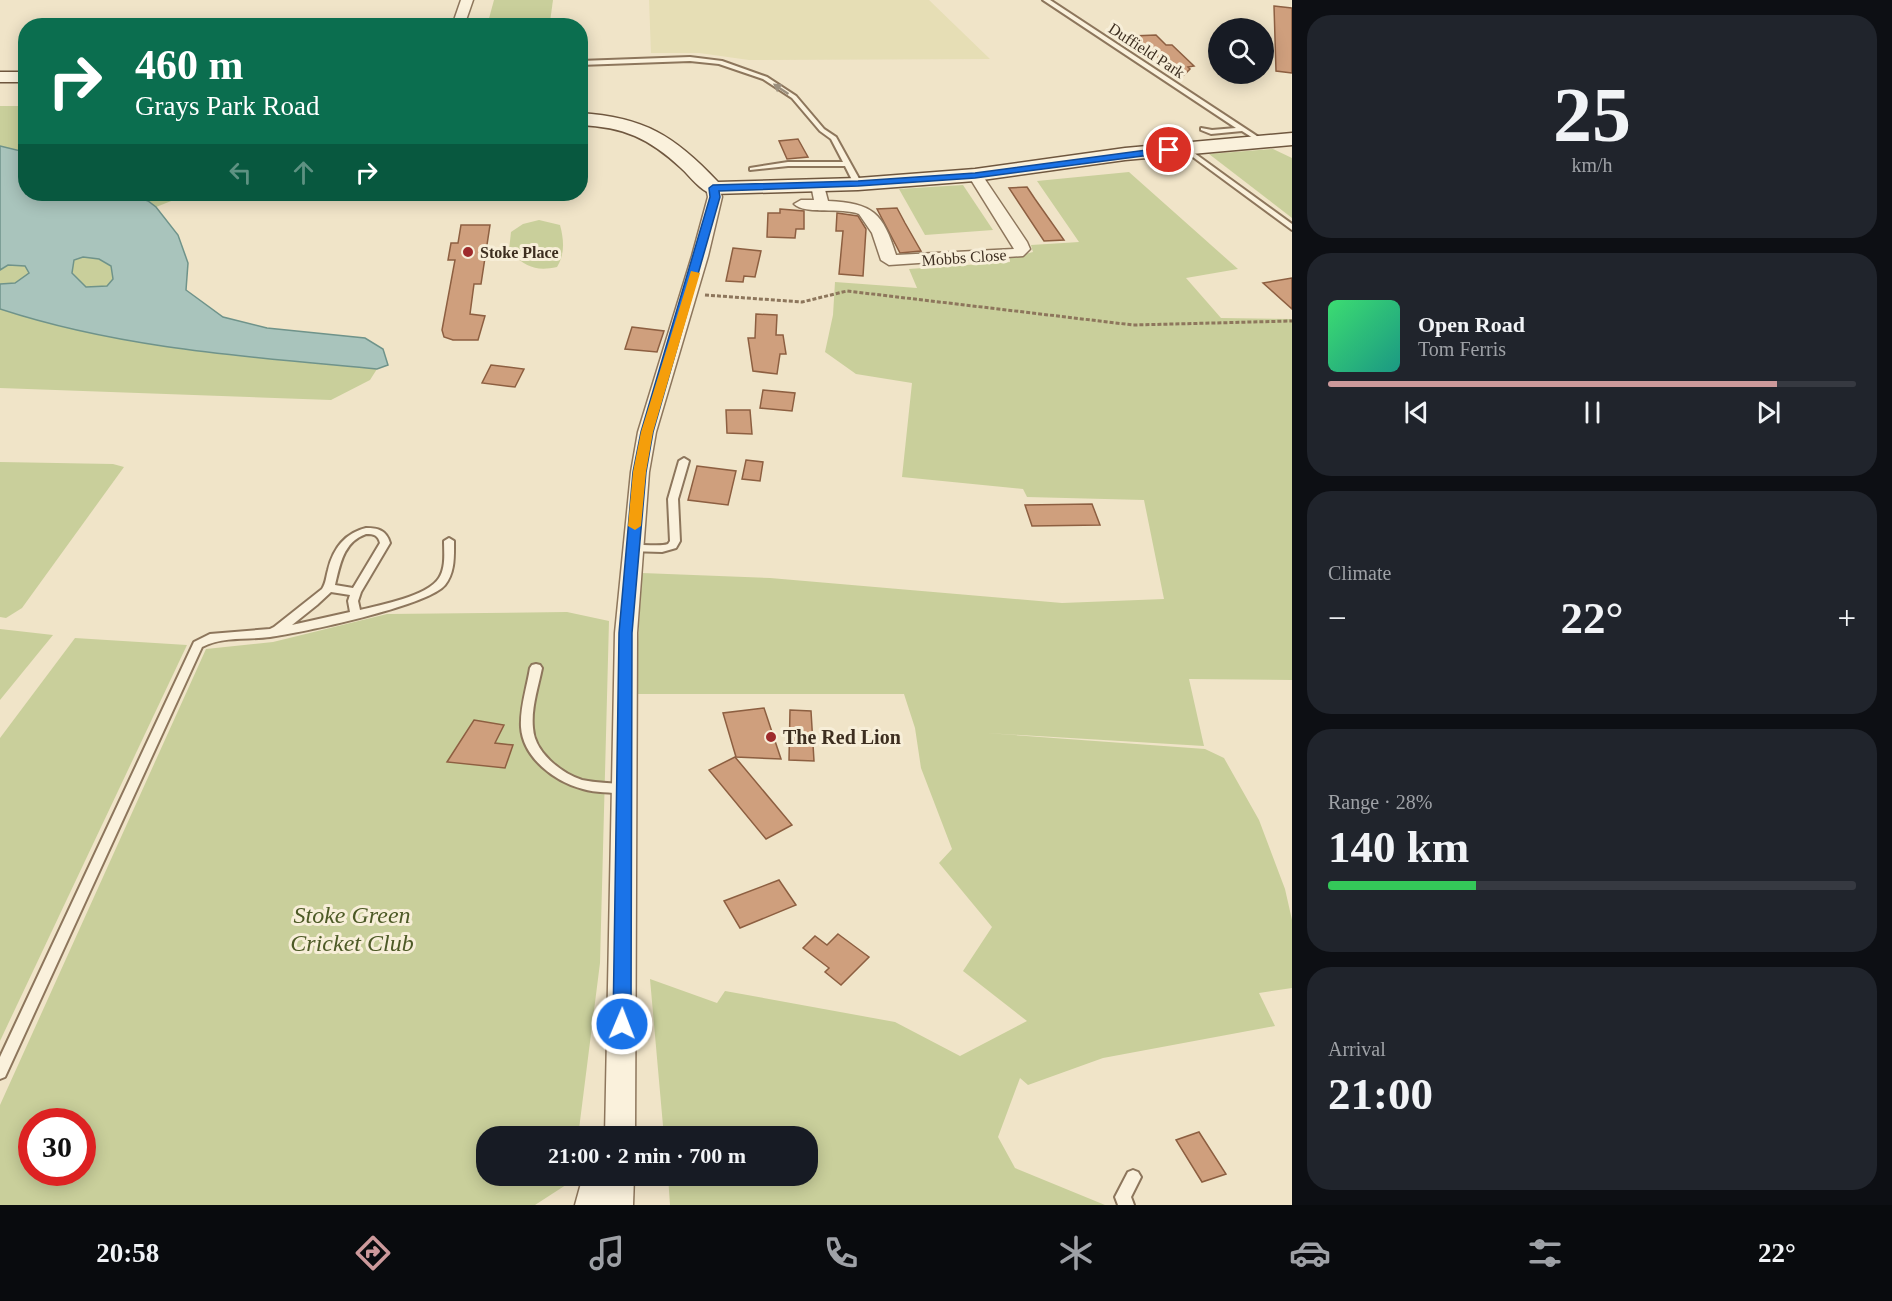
<!DOCTYPE html>
<html lang="en">
<head>
<meta charset="utf-8">
<style>
  :root { --surface:#171b24; --page:#20242c; --text:#f1f3f6; --muted:#9ea1a6; --line:#363941; --accent:#cc999b }
  body { margin:0; font-family:"Times New Roman",serif; background:var(--page); color:var(--text); height:100vh; display:flex; flex-direction:column; font-size:22px; white-space:nowrap }
  * { box-sizing:border-box; margin:0 }
  p { font-size:20px; color:var(--muted) }
  .icon { flex:none; width:33px; height:33px; fill:none; stroke:currentColor; stroke-width:2; stroke-linecap:round; stroke-linejoin:round }
  .map { position:relative; flex:1; overflow:hidden }
  .side { display:flex; flex-direction:column; gap:15px; padding:15px; background:#0d0f14; width:600px }
  .side>* { flex:none }
  .hud { position:absolute; left:18px; top:18px; width:570px; height:183px; border-radius:24px; box-shadow:0 3px 15px #0003; background:#0b6e4f; color:#fff; overflow:hidden }
  .tools { position:absolute; left:1208px; top:18px; display:grid; gap:12px }
  .tools a { display:grid; place-items:center; width:66px; height:66px; border-radius:50%; background:var(--surface); box-shadow:0 3px 15px #0003; font-size:30px }
  .speed { position:absolute; left:18px; top:1108px; display:flex; gap:12px; font-size:30px; font-weight:700; text-align:center }
  .speed>* { display:grid; place-content:center; width:78px; height:78px; border-radius:50%; background:var(--surface); box-shadow:0 3px 15px #0003; line-height:1 }
  .speed .limit { border:9px solid #d22; background:#fff; color:#111 }
  .pin { position:absolute; display:grid; place-items:center; width:51px; height:51px; color:#fff; margin:-26px; border:3px solid #fff; border-radius:50%; box-shadow:0 2px 6px #0007 }
  .me { position:absolute; width:66px; margin:-33px; rotate:1deg; stroke-linejoin:round; filter:drop-shadow(0 0 4px #0008) }
  .turn { display:flex; align-items:center; gap:21px; height:126px; padding:0 18px; font-size:27px }
  .turn .icon { width:78px; height:78px; stroke-width:2.5 }
  .turn b { display:block; font-size:42px; line-height:51px }
  .lanes { display:flex; align-items:center; height:57px; padding:0 18px; background:#0003; justify-content:center; gap:30px; direction:ltr }
  .lanes .off { opacity:.35 }
  .big { font-size:45px; font-weight:600; line-height:1.1 }
  .side .widget { flex:1; display:flex; flex-direction:column; justify-content:center; gap:9px; min-width:0; padding:0 21px; border-radius:24px; background:var(--page) }
  .side .dial { align-items:center; gap:0 }
  .dial b { font-size:78px; line-height:1 }
  .song { display:flex; align-items:center; gap:18px }
  .cover { width:72px; height:72px; border-radius:9px; background:linear-gradient(135deg,hsl(140 70% 55%),hsl(170 70% 35%)) }
  .played { height:6px; border-radius:3px; background:linear-gradient(90deg,var(--accent) 85%,var(--line) 85%) }
  .keys { display:flex; justify-content:space-around; direction:ltr }
  .heat { display:flex; justify-content:space-between; align-items:center; font-size:33px; direction:ltr }
  .charge { height:9px; border-radius:4px; background:linear-gradient(90deg,#34c759 28%,var(--line) 0) }
  .trip { position:absolute; left:476px; top:1126px; width:342px; height:60px; border-radius:24px; background:var(--surface); box-shadow:0 3px 15px #0003; font-weight:600; line-height:60px; text-align:center }
  .tab-bar { display:flex; height:96px; justify-content:space-around; align-items:center; background:#090b0e; color:var(--muted) }
  .tab-bar .icon { width:42px; height:42px }
  .tab-bar .current { color:var(--accent) }
  .tab-bar b { font-size:27px; color:var(--text) }
  main { display:flex; flex:1; min-height:0 }
  .map>svg:first-child { display:block }
  .farmland { fill:#e6deb5 }
  .green { fill:#c9cf9b; fill-rule:evenodd }
  .water { fill:#a9c4bc; stroke:#6f938a; stroke-width:1.5; fill-rule:evenodd }
  .building { fill:#cf9f7d; stroke:#8d5f41; stroke-width:1.5 }
  .lines { fill:none; stroke-linecap:round; stroke-linejoin:round }
  .lane-casing { stroke:#8d765c; stroke-width:4 }
  .street-casing { stroke:#8d765c; stroke-width:3 }
  .secondary-casing { stroke:#6f573f; stroke-width:3 }
  .path { stroke:#8d765c; stroke-width:3; stroke-dasharray:4 2; stroke-linecap:butt }
  .lane { fill:#faf1dc; fill-rule:evenodd }
  .street { fill:#faf1dc; fill-rule:evenodd }
  .secondary { fill:#faf1dc; fill-rule:evenodd }
  .oneway { fill:#9c907e }
  .route { fill:#1a73e8; stroke:#114b97; stroke-width:1.5 }
  .slow { fill:#f59e0b }
  .poi-dot { fill:#9e2a2b; stroke:#f7eed8; stroke-width:2 }
  .labels { text-anchor:middle; stroke-width:6; stroke-linejoin:round; paint-order:stroke }
  .far-street-label { font-size:16px; fill:#3d2e20; stroke:#f7eed8 }
  .far-poi-label { font-size:16px; font-weight:bold; fill:#3d2e20; stroke:#f7eed8; text-anchor:start }
  .poi-label { font-size:20px; font-weight:bold; fill:#3d2e20; stroke:#f7eed8; text-anchor:start }
  .near-park-label { font-size:24px; font-style:italic; fill:#4d5a26; stroke:#f7eed8 }
</style>
</head>
<body>
<main>
<div class="map">
<svg width="1292" height="1205" viewBox="0 0 1292 1205">
  <rect width="100%" height="100%" fill="#f0e4c8"/>
  <!-- farmland -->
  <polygon class="farmland" points="649,0 929,0 990,59 749,60 699,53 651,53"/>
  <!-- green -->
  <g class="green">
    <polygon points="494,0 553,0 550,22 488,22"/>
    <polygon points="0,106 25,106 25,152 0,146"/>
    <polygon points="1273,149 1292,158 1292,218 1209,154"/>
    <polygon points="1129,172 1238,269 1186,278 1221,318 1292,319 1292,680 1189,679 1204,746 986,733 1205,749 1224,758 1259,820 1285,889 1292,920 1292,988 1259,993 1275,1026 1103,1058 1028,1085 1020,1078 998,1137 1015,1168 1105,1205 670,1205 668,1176 807,1176 807,1137 664,1137 650,979 717,1003 725,991 895,1022 960,1056 1027,1021 963,971 992,927 939,863 952,849 921,768 915,728 904,694 635,694 642,573 770,578 1062,603 1164,599 1144,500 1027,497 1023,489 902,477 912,383 856,374 825,352 833,315 835,282 917,288 909,269 1010,262 1010,258 1033,252 1031,245 1079,242 1037,181"/>
    <polygon points="963,185 993,230 925,235 899,189"/>
    <polygon points="130,194 189,194 156,207"/>
    <path d="M539,220L560,225C564,240 565,254 557,267C535,272 524,266 509,250L511,232L523,224Z"/>
    <polygon points="83,257 99,259 111,266 113,279 107,286 86,287 72,272 74,260"/>
    <polygon points="8,265 26,266 29,274 15,283 0,284 0,270"/>
    <path d="M0,309C122,349 250,357 377,369L370,380L331,400L0,388Z"/>
    <polygon points="0,462 113,464 124,467 22,608 6,618 0,617"/>
    <path d="M567,612L609,621L600,963L578,1137H486V1176H573L572,1181L535,1205H0V1105L206,649L273,642L387,614ZM32,1122H82V1173H32Z"/>
    <polygon points="0,629 53,635 0,700"/>
    <polygon points="75,638 187,645 0,1041 0,738"/>
  </g>
  <!-- water -->
  <path class="water" d="M0,146L25,152L26,194H130L148,201L156,207L178,235L188,263L186,290L223,317L267,328L365,338L383,349L388,365L377,369C250,357 122,349 0,309V284L15,283L29,273L25,266L8,265L0,270ZM83,257L99,259L111,266L113,279L107,286L86,287L72,273L74,260Z"/>
  <!-- building -->
  <g class="building">
    <polygon points="1274,6 1292,8 1292,73 1276,71"/>
    <polygon points="1156,35 1166,45 1172,45 1194,66 1188,67 1190,69 1184,75 1149,51 1133,36"/>
    <polygon points="798,139 808,157 787,159 779,141"/>
    <polygon points="1027,187 1035,199 1064,240 1044,241 1009,188"/>
    <polygon points="897,208 905,223 921,251 900,253 877,209"/>
    <polygon points="780,209 804,211 804,229 796,229 795,238 767,237 768,213 780,213"/>
    <polygon points="837,213 858,216 866,229 863,276 839,274 843,231 836,231"/>
    <polygon points="461,225 490,225 481,284 474,284 470,314 485,316 478,340 453,340 444,337 442,330 455,260 448,260 451,243 458,243"/>
    <polygon points="733,248 761,251 755,277 744,276 743,282 726,281"/>
    <polygon points="1292,278 1292,309 1263,283"/>
    <polygon points="756,314 777,315 776,335 783,335 786,354 780,354 777,374 753,371 748,338 755,338"/>
    <polygon points="632,327 664,331 657,352 625,349"/>
    <polygon points="491,365 524,369 515,387 482,383"/>
    <polygon points="763,390 795,393 792,411 760,408"/>
    <polygon points="726,410 750,410 752,434 727,433"/>
    <polygon points="746,460 763,462 760,481 742,479"/>
    <polygon points="697,466 736,471 728,505 688,500"/>
    <polygon points="1092,504 1100,525 1032,526 1025,505"/>
    <polygon points="764,708 781,759 736,757 723,713"/>
    <polygon points="790,710 811,711 814,761 789,760"/>
    <polygon points="474,720 504,725 495,743 513,745 505,768 447,762"/>
    <polygon points="735,757 792,825 766,839 709,770"/>
    <polygon points="779,880 796,905 740,928 724,901"/>
    <polygon points="838,934 869,957 841,985 825,972 829,968 803,948 815,936 827,945"/>
    <polygon points="1199,1132 1226,1174 1202,1182 1176,1140"/>
  </g>
  <g class="lines">
    <!-- lane casing -->
    <g class="lane-casing">
      <g id="lane">
        <polygon points="1043,0 1050,0 1266,142 1261,143 1242,131 1211,134 1201,130 1201,128 1212,130 1236,128"/>
        <polygon points="690,57 722,61 767,77 796,96 824,129 836,137 862,184 861,186 855,186 845,166 788,166 750,170 750,168 788,162 843,162 831,139 820,131 792,98 763,79 719,64 690,61 580,65 580,61"/>
        <polygon points="1182,147 1186,147 1292,224 1292,230 1182,149"/>
        <path d="M684,458L689,461L678,499L680,541L676,548L662,552L628,551L627,549C637,541 656,548 668,544L670,541L668,499L679,461Z"/>
        <path d="M366,528C378,528 386,530 390,543L361,592L358,601L360,610C380,605 428,596 439,578C446,567 444,553 444,541L449,538L454,541C454,557 455,572 445,585C428,606 300,633 270,637C247,640 223,636 202,647L5,1077L0,1079V1057L194,642L210,634L270,629L274,627L322,589C326,583 326,577 328,570C333,549 345,533 366,528ZM366,534C374,534 378,535 380,543L353,588L335,585C340,565 343,542 366,534ZM331,592L350,595L348,601L350,612L292,625L317,605Z"/>
        <path d="M536,664L540,665L542,668C538,688 531,708 533,728C534,752 561,773 582,780C596,783 610,783 624,784L628,786L630,789L628,792L624,794C610,792 596,793 583,789C555,782 523,758 521,727C520,707 527,687 530,668L532,665Z"/>
        <polygon points="1133,1170 1138,1172 1141,1177 1131,1197 1134,1205 1118,1205 1115,1197 1128,1172"/>
      </g>
    </g>
    <!-- street casing -->
    <g class="street-casing">
      <g id="street">
        <polygon points="461,0 473,0 464,26 452,26"/>
        <path d="M975,171L980,172L1027,242L1030,249L1023,256L889,265L881,260L872,233L859,214C842,207 805,215 794,204L801,200H814L811,185L813,182H823L828,201C873,203 883,213 896,255L1014,249L968,175Z"/>
        <polygon points="713,184 718,185 722,197 708,256 656,432 649,472 637,633 635,1137 605,1137 615,633 631,472 638,432 692,256 708,197 706,188"/>
        <polygon points="583,1176 634,1176 633,1205 575,1205"/>
      </g>
    </g>
    <!-- secondary casing -->
    <g class="secondary-casing">
      <g id="secondary">
        <rect x="0" y="72" width="26" height="10"/>
        <path d="M580,113C644,117 675,136 718,182L858,178L975,169L1125,148L1292,133V145L1125,160L975,181L858,190L713,194C700,191 691,177 681,168C649,138 624,127 580,125Z"/>
      </g>
    </g>
    <!-- path -->
    <polyline class="path" points="705,295 802,302 847,291 1133,325 1292,321"/>
    <!-- lane -->
    <use href="#lane" class="lane"/>
    <!-- street -->
    <use href="#street" class="street"/>
    <!-- secondary -->
    <use href="#secondary" class="secondary"/>
  </g>
  <!-- one-way arrows -->
  <defs><path id="oneway-solid" d="M-6-.8H1V-3.2L6.5 0L1 3.2V.8H-6Z" transform="scale(1.5)"/></defs>
  <use class="oneway" href="#oneway-solid" transform="translate(781 89) rotate(-146)"/>
  <!-- route -->
  <polygon class="route" points="1169,147 1173,148 1173,152 975,178 858,186 719,191 720,197 653,432 646,472 632,633 631,1024 628,1030 622,1032 616,1030 613,1024 619,633 633,472 641,432 710,197 709,188 713,185 858,181 975,173"/>
  <!-- slow -->
  <polygon class="slow" points="691,271 700,273 653,432 646,472 641,526 635,530 628,526 633,472 641,432"/>
  <!-- markers -->
  <g class="poi-dot">
    <circle cx="468" cy="252" r="6"/>
    <circle cx="771" cy="737" r="6"/>
  </g>
  <g class="labels">
    <!-- far-street labels -->
    <g class="far-street-label">
      <text transform="translate(1147 50) rotate(33)" y="6">Duffield Park</text>
      <text transform="translate(964 257) rotate(-4)" y="6">Mobbs Close</text>
    </g>
    <!-- far-poi labels -->
    <g class="far-poi-label">
      <text x="480" y="258">Stoke Place</text>
    </g>
    <!-- poi labels -->
    <g class="poi-label">
      <text x="783" y="744">The Red Lion</text>
    </g>
    <!-- near-park labels -->
    <g class="near-park-label">
      <text x="352" y="923">Stoke Green<tspan x="352" dy="28">Cricket Club</tspan></text>
    </g>
  </g>
</svg>
<div class="tools">
<a><svg class="icon" aria-label="search" viewBox="0 0 24 24"><circle cx="10" cy="10" r="6"/><path d="M15 15l6 6"/></svg></a>
</div>
<div class="speed"><div class="limit">30</div></div>
<div class="pin" style="left:1169px;top:150px;background:#d93025"><svg class="icon" aria-label="arrive" viewBox="0 0 24 24"><path d="M6 21V4h12l-3 4 3 4H6"/></svg></div>
<svg class="me" style="left:622px;top:1024px" viewBox="-20 -20 40 40"><circle r="17" fill="#1a73e8" stroke="#fff" stroke-width="3"/><path d="M0-11L8 9 0 5-8 9z" fill="#fff"/></svg>
<div class="trip">21:00 · 2 min · 700 m</div>
<div class="hud">
<div class="turn"><svg class="icon" aria-label="right" viewBox="0 0 24 24"><path d="M7 20v-9h11M14 6l5 5-5 5"/></svg><div><b>460 m</b>Grays Park Road</div></div>
<div class="lanes"><svg class="icon off" aria-label="left" viewBox="0 0 24 24"><path d="M17 20v-9H6M10 6l-5 5 5 5"/></svg><svg class="icon off" aria-label="ahead" viewBox="0 0 24 24"><path d="M12 20V5M6 11l6-6 6 6"/></svg><svg class="icon" aria-label="right" viewBox="0 0 24 24"><path d="M7 20v-9h11M14 6l5 5-5 5"/></svg></div>
</div>
</div>
<section class="side">
<div class="widget dial"><b>25</b><p>km/h</p></div>
<div class="widget">
<div class="song"><i class="cover"></i><div><b>Open Road</b><p>Tom Ferris</p></div></div>
<div class="played"></div>
<div class="keys"><svg class="icon" aria-label="previous" viewBox="0 0 24 24"><path d="M18 5L8 12l10 7zM5 5v14"/></svg><svg class="icon" aria-label="pause" viewBox="0 0 24 24"><path d="M8 5v14M16 5v14"/></svg><svg class="icon" aria-label="next" viewBox="0 0 24 24"><path d="M6 5l10 7-10 7zM19 5v14"/></svg></div>
</div>
<div class="widget"><p>Climate</p>
<div class="heat"><a>−</a><b class="big">22°</b><a>+</a></div>
</div>
<div class="widget"><p>Range · 28%</p><b class="big">140 km</b><div class="charge"></div></div>
<div class="widget"><p>Arrival</p><b class="big">21:00</b></div>
</section>
</main>
<nav class="tab-bar">
<b>20:58</b>
<svg class="icon current" aria-label="directions" viewBox="0 0 24 24"><path d="M12 3l9 9-9 9-9-9zM9 14v-3h6M13 9l2 2-2 2"/></svg>
<svg class="icon" aria-label="music" viewBox="0 0 24 24"><path d="M9 18V5l10-2v13"/><circle cx="6" cy="18" r="3"/><circle cx="16" cy="16" r="3"/></svg>
<svg class="icon" aria-label="phone" viewBox="0 0 24 24"><path d="M5 4h4l2 5-3 2q2 4 5 5l2-3 5 2v4C11 20 4 13 5 4z"/></svg>
<svg class="icon" aria-label="climate" viewBox="0 0 24 24"><path d="M12 3v18M4 7l16 10M4 17L20 7"/></svg>
<svg class="icon" aria-label="car" viewBox="0 0 24 24"><path d="M5 17H2v-5l4-1 3-4h7l3 4 3 1v5h-3M9 17h6M6 11h13"/><circle cx="7" cy="17" r="2"/><circle cx="17" cy="17" r="2"/></svg>
<svg class="icon" aria-label="filters" viewBox="0 0 24 24"><path d="M4 7h16M4 17h16"/><circle cx="9" cy="7" r="2"/><circle cx="15" cy="17" r="2"/></svg>
<b>22°</b>
</nav>
</body>
</html>
